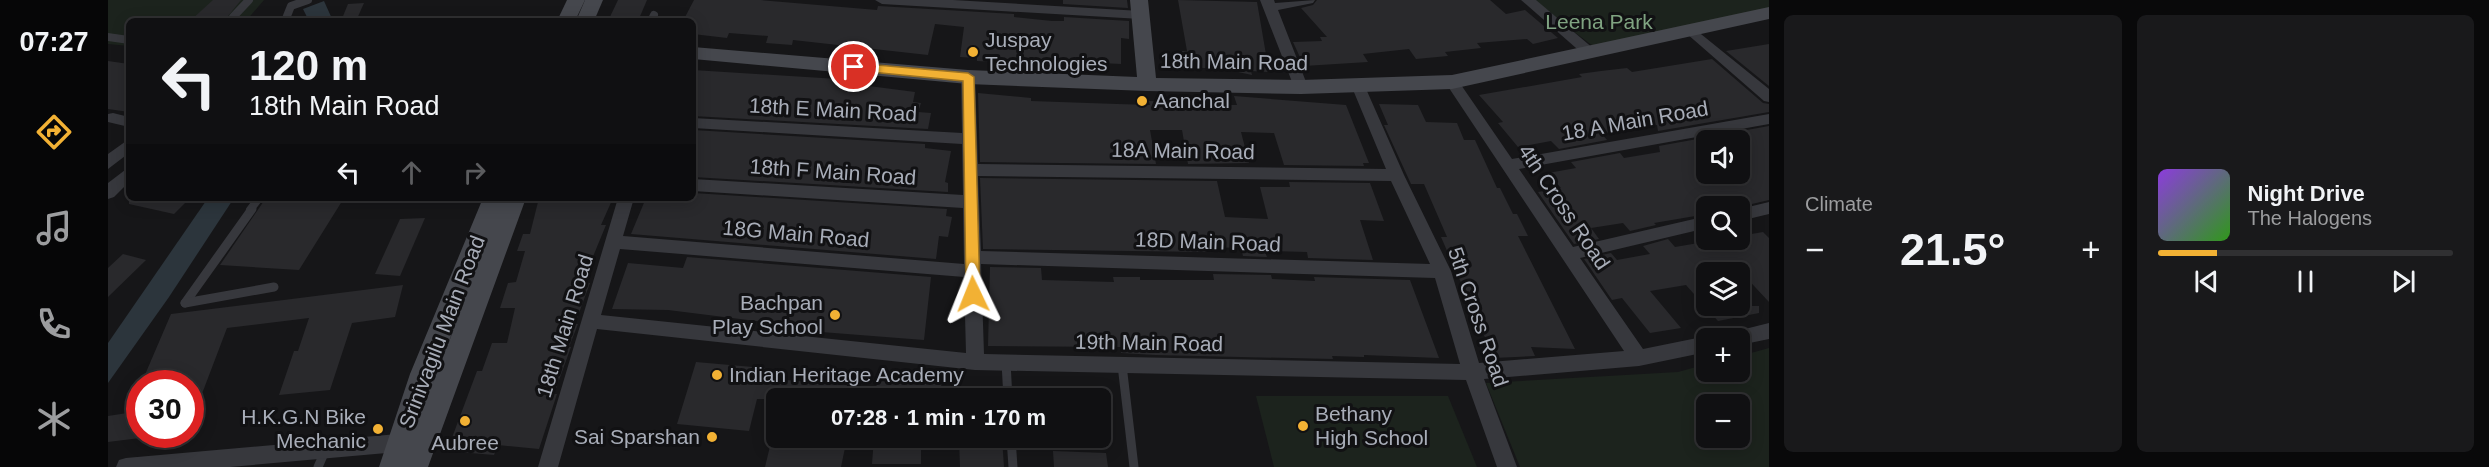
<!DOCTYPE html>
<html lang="en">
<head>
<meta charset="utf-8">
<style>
  :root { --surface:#101012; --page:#19191b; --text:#f1f3f6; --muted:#9c9d9f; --line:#303032; --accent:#f2b134 }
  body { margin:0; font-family:Arial,sans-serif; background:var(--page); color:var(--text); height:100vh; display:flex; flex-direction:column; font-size:22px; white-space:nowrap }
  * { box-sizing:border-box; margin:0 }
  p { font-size:20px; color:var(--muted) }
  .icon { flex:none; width:33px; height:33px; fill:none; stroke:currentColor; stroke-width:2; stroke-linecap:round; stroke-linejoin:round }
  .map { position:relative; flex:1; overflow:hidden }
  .details { display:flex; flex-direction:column; gap:15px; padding:15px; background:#09090a; width:720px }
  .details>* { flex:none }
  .banner { position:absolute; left:18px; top:18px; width:570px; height:183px; border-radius:9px; box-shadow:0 3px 15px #0003,0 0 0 2px var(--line); background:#101012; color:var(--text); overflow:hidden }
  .fabs { position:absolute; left:1588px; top:130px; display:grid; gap:12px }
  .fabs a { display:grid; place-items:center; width:54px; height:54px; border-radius:9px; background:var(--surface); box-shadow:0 3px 15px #0003,0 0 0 2px var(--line); font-size:30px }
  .speed { position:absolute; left:18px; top:370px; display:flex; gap:12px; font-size:30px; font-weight:700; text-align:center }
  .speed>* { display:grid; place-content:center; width:78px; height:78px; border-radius:50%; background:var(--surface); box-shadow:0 3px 15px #0003,0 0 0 2px var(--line); line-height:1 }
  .speed .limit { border:9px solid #d22; background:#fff; color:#111 }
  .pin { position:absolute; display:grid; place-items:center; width:51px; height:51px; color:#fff; margin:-26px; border:3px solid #fff; border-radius:50%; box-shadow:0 2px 6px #0007 }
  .me { position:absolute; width:66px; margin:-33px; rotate:358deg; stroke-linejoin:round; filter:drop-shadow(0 0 4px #0008) }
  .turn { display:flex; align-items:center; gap:21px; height:126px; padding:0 24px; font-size:27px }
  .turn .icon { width:78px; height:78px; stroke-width:2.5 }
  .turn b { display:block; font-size:42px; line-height:51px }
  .lanes { display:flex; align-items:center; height:57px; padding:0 24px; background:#0003; justify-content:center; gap:30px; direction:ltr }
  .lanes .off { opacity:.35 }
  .big { font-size:45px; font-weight:800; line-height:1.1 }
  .details .tile { flex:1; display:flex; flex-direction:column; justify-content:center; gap:9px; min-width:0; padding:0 21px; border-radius:9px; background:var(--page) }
  .song { display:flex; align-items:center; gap:18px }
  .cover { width:72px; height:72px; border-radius:9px; background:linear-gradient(135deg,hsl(270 70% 55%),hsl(110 70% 35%)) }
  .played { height:6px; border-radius:3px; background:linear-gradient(90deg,var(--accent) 20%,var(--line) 20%) }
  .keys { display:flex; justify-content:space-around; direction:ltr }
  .heat { display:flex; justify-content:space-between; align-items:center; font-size:33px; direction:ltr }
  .details .tiles { flex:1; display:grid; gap:15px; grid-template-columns:repeat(2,1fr) }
  .trip { position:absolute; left:658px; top:388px; width:345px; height:60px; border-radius:9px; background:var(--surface); box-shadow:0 3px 15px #0003,0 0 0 2px var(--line); font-weight:800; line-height:60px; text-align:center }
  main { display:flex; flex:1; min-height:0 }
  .tabs { display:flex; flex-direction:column; width:108px; justify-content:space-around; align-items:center; background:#060607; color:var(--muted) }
  .tabs .icon { width:42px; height:42px }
  .tabs .current { color:var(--accent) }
  .tabs b { font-size:27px; color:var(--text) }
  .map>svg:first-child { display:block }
  .green { fill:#1c231d; fill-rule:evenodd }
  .water { fill:#2c353c }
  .building { fill:#29292c; fill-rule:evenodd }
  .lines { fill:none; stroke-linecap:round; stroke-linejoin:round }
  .lane-far1 { stroke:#37383d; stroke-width:8 }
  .lane { stroke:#37383d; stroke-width:9 }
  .street { fill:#37383d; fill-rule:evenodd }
  .secondary { fill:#45474d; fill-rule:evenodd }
  .route { fill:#f2b134; stroke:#9d7322; stroke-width:1.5 }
  .poi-dot { fill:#f2b134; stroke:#111113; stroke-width:2 }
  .labels { text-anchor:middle; stroke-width:6; stroke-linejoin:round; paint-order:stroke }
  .park-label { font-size:21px; fill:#7fa381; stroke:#111113 }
  .poi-label { font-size:21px; fill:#a8adb8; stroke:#111113; text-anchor:start }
  .street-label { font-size:21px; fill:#a8adb8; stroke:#111113 }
</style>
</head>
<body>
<main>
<nav class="tabs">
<b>07:27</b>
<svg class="icon current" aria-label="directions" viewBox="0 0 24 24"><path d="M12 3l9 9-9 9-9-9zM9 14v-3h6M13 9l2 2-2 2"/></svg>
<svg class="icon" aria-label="music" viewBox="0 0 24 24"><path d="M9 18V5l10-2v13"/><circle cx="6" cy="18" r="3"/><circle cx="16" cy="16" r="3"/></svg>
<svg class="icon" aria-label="phone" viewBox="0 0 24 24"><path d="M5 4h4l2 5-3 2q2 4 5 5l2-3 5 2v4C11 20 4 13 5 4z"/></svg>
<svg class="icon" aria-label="climate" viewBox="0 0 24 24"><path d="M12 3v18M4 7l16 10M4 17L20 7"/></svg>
</nav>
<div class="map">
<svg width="1661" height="467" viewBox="0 0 1661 467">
  <rect width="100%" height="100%" fill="#161618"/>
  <!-- green -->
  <g class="green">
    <polygon points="0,0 156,0 138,21 21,21 21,46 0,44"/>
    <polygon points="1424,0 1661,0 1661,10 1485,46"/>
    <path d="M1661,348V467H1412L1378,383L1570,372L1599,364V372H1632V356ZM1599,405H1632V438H1599Z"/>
    <polygon points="1148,396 1340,396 1369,467 1166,467"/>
  </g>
  <!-- water -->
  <g class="water">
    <polygon points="216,1 225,21 201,21 195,9"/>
    <polygon points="100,198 126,198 61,297 0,383 0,343"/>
  </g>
  <!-- building -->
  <g class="building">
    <polygon points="105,0 133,0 116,21 82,21"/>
    <polygon points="510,0 539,0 530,21 500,21"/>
    <polygon points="586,0 652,0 769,10 770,6 906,14 906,17 944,21 956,21 956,17 1021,21 1021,39 1013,38 1013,64 993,63 993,67 957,64 957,70 931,68 931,62 888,58 887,62 869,61 869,58 852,57 856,27 827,24 820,55 685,40 684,45 658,43 660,36 621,33 619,38 585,34 585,21 575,21"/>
    <polygon points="955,0 1019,0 1020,8 955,4"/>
    <polygon points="1070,0 1149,2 1161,72 1143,71 1144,75 1116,69 1076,67 1074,51 1079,51"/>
    <polygon points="1209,0 1382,0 1398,14 1417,10 1450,38 1425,44 1419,39 1369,43 1373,48 1337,52 1340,56 1308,59 1301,49 1255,54 1260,62 1196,66 1185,42 1214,41 1212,37 1219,37 1193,8 1205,5"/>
    <polygon points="256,3 248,21 233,21 240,4"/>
    <polygon points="1661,44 1661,86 1618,51"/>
    <polygon points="1604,59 1655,103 1661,104 1661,112 1550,131 1549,125 1498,133 1494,134 1499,140 1451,149 1443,141 1410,147 1390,123 1395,122 1371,95 1474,77 1471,74 1493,71 1519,68 1524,72"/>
    <polygon points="0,61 21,64 21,112 0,109"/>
    <polygon points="585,70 730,79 730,82 807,92 805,102 813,103 810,112 823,113 820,129 585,116"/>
    <polygon points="870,93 923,98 923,101 1009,104 1042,105 1041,101 1067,102 1067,105 1129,105 1126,96 1238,105 1261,163 1255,163 1256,166 1176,165 1166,133 1133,132 1141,163 1080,164 1074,130 1042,130 1048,164 872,162"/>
    <polygon points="1271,104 1310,105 1318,122 1349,123 1356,140 1367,140 1389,188 1392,188 1405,214 1409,214 1420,236 1410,236 1467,349 1423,347 1427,356 1386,358 1333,237 1339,237 1316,184 1303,184 1276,125 1280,125"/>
    <path d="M1661,126V200L1631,207H1599V214L1546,223L1548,225L1522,231L1515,223L1483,228L1491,239L1466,244L1430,192L1453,188L1440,173L1468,168L1463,162L1512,153L1516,158L1552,152L1551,146ZM1599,141H1632V174H1599Z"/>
    <polygon points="585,130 817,144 817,148 843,151 837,182 840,183 840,192 585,177"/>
    <polygon points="872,178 1109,181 1117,217 1160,219 1152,187 1182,187 1181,182 1262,183 1276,221 1252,220 1265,260 1200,258 1199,252 1163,251 1157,252 1159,257 1135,256 1133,248 1099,247 1100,252 875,249"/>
    <polygon points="585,193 839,209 838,216 844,217 840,237 831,236 828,259 523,234 538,198 585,198"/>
    <polygon points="21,198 82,198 66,214 21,204"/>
    <polygon points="158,198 236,198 191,270 112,265"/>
    <polygon points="431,198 505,198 493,225 498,225 484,259 487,259 477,282 482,283 467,324 470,324 461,347 463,347 446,394 449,394 431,449 390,445 386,455 339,451 369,371 374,371 384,343 399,343 407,308 392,308 400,283 408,282 417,251 409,251 415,234 422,234"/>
    <polygon points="317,218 292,276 267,274 292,219"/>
    <polygon points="1655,232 1661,238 1661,302 1634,273 1590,273 1599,283 1599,306 1651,306 1651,313 1610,321 1578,285 1542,291 1573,328 1542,333 1514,298 1504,300 1476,259 1503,253 1509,260 1542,254 1535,246 1560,239 1567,247 1608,240 1632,240 1632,236"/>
    <polygon points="15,254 38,260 0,297 0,268"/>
    <polygon points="579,257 823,277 816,340 662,328 664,323 560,310 504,309 520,263 575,268"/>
    <polygon points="882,267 933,268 934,280 1006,282 1005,277 1032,277 1032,280 1106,280 1105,274 1163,275 1164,279 1207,281 1206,277 1302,280 1331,358 1256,355 1256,357 1224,356 1225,359 1047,355 1013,353 1013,347 880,346"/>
    <polygon points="295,285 287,317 244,323 222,390 171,395 186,351 190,351 201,318 119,328 84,420 82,384 33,384 63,314"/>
    <polygon points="588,362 657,368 655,378 749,386 746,399 649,399 641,431 569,424"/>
    <polygon points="769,373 834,377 832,399 768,399"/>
    <polygon points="32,411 32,438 0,442 0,416"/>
    <polygon points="664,438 739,438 733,467 657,467"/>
    <polygon points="766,438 813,438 813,464 764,464"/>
    <polygon points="851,438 894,438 896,467 852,467"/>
    <polygon points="945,451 998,453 1000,467 946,467"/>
  </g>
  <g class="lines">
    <!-- lane-far1 -->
    <g class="lane-far1">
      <polyline points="125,17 141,0"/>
      <polyline points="177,21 183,6 200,0"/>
      <polyline points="543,21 546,15"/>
      <polyline points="142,210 151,198"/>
    </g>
    <!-- lane -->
    <g class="lane">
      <polyline points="77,303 144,209"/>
      <polyline points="77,303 166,287"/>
      <polyline points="898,362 900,399"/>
      <polyline points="1014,365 1026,467"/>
      <polyline points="903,438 905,467"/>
      <polyline points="210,467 217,451"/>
    </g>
    <!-- street -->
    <g class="street">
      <polygon points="767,0 845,0 1033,11 1040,15 1033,19 774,4"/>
      <polygon points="1152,0 1166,0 1167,3 1207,0 1205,3 1170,10 1200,87 1198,90 1193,92 1186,87"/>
      <polygon points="1413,0 1428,0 1486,49 1486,55 1476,55"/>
      <polygon points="1583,26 1661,89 1661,102 1656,101 1578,33 1576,30"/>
      <polygon points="0,33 21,36 21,44 0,41"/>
      <path d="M860,72L867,77L870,164L1278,169L1243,85L1245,82H1255L1296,175L1343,271L1371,363L1516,351L1339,85L1337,82L1339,79H1349L1404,159L1661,114V124L1411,169L1465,247L1599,216V228L1472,258L1535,349L1599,336L1606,339H1599V352L1531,366L1376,379L1409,467H1389L1358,380L867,370L489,329L450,467H430L510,198H526L515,236L856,264L855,208L585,191V179L855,195L854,144L585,128V118L854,133L853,77ZM870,176L1283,181L1322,264L873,251ZM512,249L856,277L858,353L493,315ZM873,264L1327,278L1352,364L876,354Z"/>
      <polygon points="5,113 21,117 21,127 0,122 0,114"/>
      <polygon points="21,139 21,153 0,169 0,154"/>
      <polygon points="21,167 21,182 6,197 0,199 0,183"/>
      <polygon points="1661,202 1661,214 1632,221 1632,209"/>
      <polygon points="1661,323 1661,339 1632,345 1632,339 1614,339 1617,334"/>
      <polygon points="301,433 308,436 311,442 308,448 301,451 122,467 8,467 11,460 18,458"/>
    </g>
    <!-- secondary -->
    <g class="secondary">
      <polygon points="459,0 477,0 467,21 449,21"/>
      <polygon points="477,0 495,0 486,21 468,21"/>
      <polygon points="1022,0 1040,0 1048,78 1193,80 1344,75 1661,7 1661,19 1344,89 1193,94 1039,91 860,84 585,59 585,47 860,70 1029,77"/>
      <path d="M375,198H418L320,467H271L302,374ZM359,295L325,383L328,374Z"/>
    </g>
  </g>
  <!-- route -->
  <polygon class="route" points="746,63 860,73 866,77 872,294 870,298 860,298 858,294 855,81 742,70 740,67"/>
  <!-- markers -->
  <g class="poi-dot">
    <circle cx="865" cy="52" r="6"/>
    <circle cx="1034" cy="101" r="6"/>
    <circle cx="727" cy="315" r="6"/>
    <circle cx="609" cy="375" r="6"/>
    <circle cx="357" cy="421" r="6"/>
    <circle cx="1195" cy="426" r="6"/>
    <circle cx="270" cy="429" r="6"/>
    <circle cx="604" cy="437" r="6"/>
  </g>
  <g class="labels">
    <!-- park labels -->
    <g class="park-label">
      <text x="1491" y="29">Leena Park</text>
    </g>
    <!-- poi labels -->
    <g class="poi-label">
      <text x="877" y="47">Juspay<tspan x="877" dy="24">Technologies</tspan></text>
      <text x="1046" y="108">Aanchal</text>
      <text x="715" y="310" text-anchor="end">Bachpan<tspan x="715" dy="24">Play School</tspan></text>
      <text x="621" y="382">Indian Heritage Academy</text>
      <text x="1207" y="421">Bethany<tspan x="1207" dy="24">High School</tspan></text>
      <text x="258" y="424" text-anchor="end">H.K.G.N Bike<tspan x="258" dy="24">Mechanic</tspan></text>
      <text x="592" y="444" text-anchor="end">Sai Sparshan</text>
      <text x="357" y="450" text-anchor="middle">Aubree</text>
    </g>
    <!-- street labels -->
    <g class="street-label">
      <text transform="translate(1126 62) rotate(1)" y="7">18th Main Road</text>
      <text transform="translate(725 110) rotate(3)" y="7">18th E Main Road</text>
      <text transform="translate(1527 121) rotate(-10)" y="7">18 A Main Road</text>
      <text transform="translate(1075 151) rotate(1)" y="7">18A Main Road</text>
      <text transform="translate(725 172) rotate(4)" y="7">18th F Main Road</text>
      <text transform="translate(1456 207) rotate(56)" y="7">4th Cross Road</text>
      <text transform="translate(688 234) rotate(5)" y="7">18G Main Road</text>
      <text transform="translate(1100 242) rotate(2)" y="7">18D Main Road</text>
      <text transform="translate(1370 317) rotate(71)" y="7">5th Cross Road</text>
      <text transform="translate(457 326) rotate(-73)" y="7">18th Main Road</text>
      <text transform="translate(334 332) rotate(-69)" y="7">Srinivagilu Main Road</text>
      <text transform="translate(1041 343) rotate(1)" y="7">19th Main Road</text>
    </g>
  </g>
</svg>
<div class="fabs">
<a><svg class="icon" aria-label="sound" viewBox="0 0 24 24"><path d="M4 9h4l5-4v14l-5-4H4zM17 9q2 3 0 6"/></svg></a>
<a><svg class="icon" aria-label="search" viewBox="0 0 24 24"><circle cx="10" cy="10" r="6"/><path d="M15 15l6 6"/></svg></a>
<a><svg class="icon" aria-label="layers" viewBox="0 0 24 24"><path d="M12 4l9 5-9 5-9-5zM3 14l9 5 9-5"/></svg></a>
<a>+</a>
<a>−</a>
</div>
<div class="speed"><div class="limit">30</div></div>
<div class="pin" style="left:746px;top:67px;background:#d93025"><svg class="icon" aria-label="arrive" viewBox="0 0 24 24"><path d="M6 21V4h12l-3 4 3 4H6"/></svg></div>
<svg class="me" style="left:865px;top:294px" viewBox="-20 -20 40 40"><path d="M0-17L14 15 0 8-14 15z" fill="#f2b134" stroke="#fff" stroke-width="4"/></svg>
<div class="trip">07:28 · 1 min · 170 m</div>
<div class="banner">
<div class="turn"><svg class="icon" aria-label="left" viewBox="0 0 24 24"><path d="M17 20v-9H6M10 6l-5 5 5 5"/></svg><div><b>120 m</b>18th Main Road</div></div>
<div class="lanes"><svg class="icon" aria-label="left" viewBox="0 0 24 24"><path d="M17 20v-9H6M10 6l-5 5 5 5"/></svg><svg class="icon off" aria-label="ahead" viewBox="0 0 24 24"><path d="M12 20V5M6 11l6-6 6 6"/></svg><svg class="icon off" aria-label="right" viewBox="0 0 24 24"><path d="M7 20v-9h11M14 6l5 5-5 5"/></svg></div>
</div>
</div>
<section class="details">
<div class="tiles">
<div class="tile"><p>Climate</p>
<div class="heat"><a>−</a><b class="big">21.5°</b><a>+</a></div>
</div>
<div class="tile">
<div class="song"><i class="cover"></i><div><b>Night Drive</b><p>The Halogens</p></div></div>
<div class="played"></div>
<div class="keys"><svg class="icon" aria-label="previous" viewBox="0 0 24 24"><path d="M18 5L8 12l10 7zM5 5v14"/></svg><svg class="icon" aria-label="pause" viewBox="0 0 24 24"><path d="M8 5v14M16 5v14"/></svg><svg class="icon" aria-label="next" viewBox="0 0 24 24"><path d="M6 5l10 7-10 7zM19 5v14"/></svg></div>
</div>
</div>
</section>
</main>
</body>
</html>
